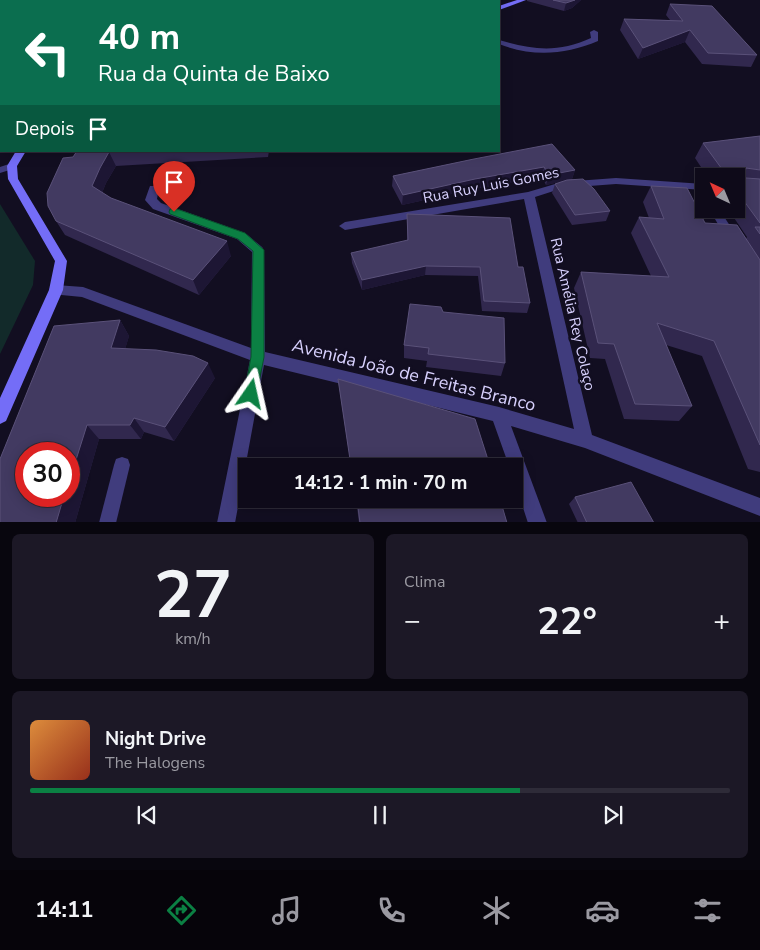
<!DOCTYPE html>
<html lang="pt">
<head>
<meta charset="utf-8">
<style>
  :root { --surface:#0e0a19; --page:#1c1826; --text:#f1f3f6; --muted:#9b9aa2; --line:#2e2b38; --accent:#0b8043 }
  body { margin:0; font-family:"Nunito Sans",sans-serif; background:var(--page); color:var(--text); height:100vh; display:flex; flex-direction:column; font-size:19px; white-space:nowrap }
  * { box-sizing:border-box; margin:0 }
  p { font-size:16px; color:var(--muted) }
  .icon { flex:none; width:28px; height:28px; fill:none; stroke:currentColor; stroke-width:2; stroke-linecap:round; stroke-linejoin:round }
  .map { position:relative; height:522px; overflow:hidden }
  .drawer { display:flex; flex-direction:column; gap:12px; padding:12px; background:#08060e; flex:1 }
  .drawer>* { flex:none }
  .hud { position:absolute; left:0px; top:0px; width:500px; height:152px; box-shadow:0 2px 12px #0003,0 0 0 1px var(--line); background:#0b6e4f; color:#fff; overflow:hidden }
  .needle { width:32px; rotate:316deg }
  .fabs { position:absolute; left:695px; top:168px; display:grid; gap:10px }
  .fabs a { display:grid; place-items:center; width:50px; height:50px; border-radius:0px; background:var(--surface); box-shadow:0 2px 12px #0003,0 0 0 1px var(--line); font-size:25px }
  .speed { position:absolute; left:15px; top:442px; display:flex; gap:10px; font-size:25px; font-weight:700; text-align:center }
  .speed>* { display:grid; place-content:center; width:65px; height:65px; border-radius:50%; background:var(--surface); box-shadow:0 2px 12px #0003,0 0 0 1px var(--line); line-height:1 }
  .speed .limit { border:8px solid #d22; background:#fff; color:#111 }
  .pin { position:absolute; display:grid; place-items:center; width:42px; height:42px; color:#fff; margin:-51px -21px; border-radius:50% 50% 50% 0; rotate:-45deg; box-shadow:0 0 5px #0007 }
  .pin .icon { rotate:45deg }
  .me { position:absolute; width:55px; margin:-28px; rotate:11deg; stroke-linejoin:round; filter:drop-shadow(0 0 4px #0008) }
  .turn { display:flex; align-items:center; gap:18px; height:105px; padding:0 15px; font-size:22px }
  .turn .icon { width:65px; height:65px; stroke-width:2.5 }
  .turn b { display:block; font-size:35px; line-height:42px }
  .then { display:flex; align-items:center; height:48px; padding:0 15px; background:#0003; gap:10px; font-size:19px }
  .big { font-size:38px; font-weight:700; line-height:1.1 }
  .drawer .tile { flex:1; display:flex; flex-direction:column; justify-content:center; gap:8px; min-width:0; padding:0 18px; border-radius:8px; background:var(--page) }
  .drawer .dial { align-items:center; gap:0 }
  .dial b { font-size:65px; line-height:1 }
  .song { display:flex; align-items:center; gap:15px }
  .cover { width:60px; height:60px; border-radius:8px; background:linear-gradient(135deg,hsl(30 70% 55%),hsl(10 70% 35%)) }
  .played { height:5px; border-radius:2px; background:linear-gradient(90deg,var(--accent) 70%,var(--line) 70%) }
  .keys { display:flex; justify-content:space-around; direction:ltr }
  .heat { display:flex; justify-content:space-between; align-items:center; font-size:28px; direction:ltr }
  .drawer .tiles { flex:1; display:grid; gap:12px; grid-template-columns:1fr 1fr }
  .tile:last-child { grid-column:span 2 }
  .trip { position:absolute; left:238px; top:458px; width:285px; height:50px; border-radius:0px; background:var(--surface); box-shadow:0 2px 12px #0003,0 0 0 1px var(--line); font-weight:700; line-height:50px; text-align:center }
  .dock { display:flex; height:80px; justify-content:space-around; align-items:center; background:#06040a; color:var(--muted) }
  .dock .icon { width:35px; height:35px }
  .dock .current { color:var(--accent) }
  .dock b { font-size:22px; color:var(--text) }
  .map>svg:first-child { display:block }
  .green { fill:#122a2a }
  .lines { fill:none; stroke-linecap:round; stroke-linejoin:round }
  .service { fill:#403c7d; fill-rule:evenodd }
  .pedestrian { fill:#403c7d; fill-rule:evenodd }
  .minor { fill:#403c7d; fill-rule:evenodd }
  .secondary { fill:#746df7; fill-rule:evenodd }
  .wall { fill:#31284e }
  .shaded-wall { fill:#1d1634 }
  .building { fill:#423a61; stroke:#5a5179 }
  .route { fill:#0b8043; stroke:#07532c }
  .labels { text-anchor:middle; stroke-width:5; stroke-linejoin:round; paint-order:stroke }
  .street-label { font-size:15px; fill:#d7d0fd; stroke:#120e21 }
  .near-street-label { font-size:18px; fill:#d7d0fd; stroke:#120e21 }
</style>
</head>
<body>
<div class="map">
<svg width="760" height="523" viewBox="0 0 760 523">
  <rect width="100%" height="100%" fill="#120e21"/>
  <!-- green -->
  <polygon class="green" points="0,204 35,261 33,285 0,354"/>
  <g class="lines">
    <!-- service -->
    <polygon class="service" points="122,457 128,459 130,465 116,523 99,523 114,465 116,459"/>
    <!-- pedestrian -->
    <polygon class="pedestrian" points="12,163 16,164 16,168 0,173 0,167"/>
    <!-- minor -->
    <g class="minor">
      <rect x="102" y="0" width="6" height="1"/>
      <polygon points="281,0 287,0 288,1 282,1"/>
      <path d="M594,30L598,32V41C565,55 532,57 499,44V40C533,50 558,53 591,38L590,32Z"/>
      <rect x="0" y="47" width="1" height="4"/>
      <polygon points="616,178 704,184 704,190 616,184 563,188 535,197 592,435 760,498 760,516 585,448 511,426 547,523 528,523 514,480 514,466 509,466 493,421 264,365 235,523 217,523 250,360 82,297 51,294 49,290 51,286 56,285 83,287 251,348 252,252 237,239 153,209 145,200 150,186 158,186 159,188 157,199 161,203 245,233 262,247 264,250 265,352 499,407 574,429 524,199 345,230 339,226 345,222 528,192 562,182"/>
      <polygon points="709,209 719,209 738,238 736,241 728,241"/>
    </g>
    <!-- secondary -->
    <g class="secondary">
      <polygon points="517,0 526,0 499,10 499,6"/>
      <polygon points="16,151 26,151 17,166 18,179 67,261 63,290 6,421 0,424 0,398 49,290 55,261 8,179 7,166"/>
    </g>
  </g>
  <!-- wall -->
  <g class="wall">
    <polygon points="0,0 81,0 79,1 1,1 1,37 0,37"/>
    <polygon points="527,0 581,0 572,8 564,11 527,1"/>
    <polygon points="670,4 757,55 751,67 702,64 685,42 638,59 620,30 624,19 670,20 666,15"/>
    <polygon points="760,136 760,472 748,469 702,356 666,345 692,406 679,421 624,419 605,359 590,358 574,288 581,272 651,276 631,233 639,217 649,218 643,202 651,186 705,223 746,239 747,237 728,209 736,209 736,176 707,176 695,158 703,143"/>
    <polygon points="77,151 269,151 268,157 116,166 106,183 102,193 111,198 231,256 199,295 65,235 56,221 73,157"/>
    <polygon points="474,159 575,170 572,179 610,211 606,221 572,225 552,193 555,184 563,181 546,185 542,177 474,189 402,205 392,186 393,176"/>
    <polygon points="407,214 518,267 530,303 527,313 482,311 478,276 425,275 362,290 352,263 351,253 407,241"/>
    <polygon points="443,312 505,363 501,376 426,367 427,361 404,358 404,345"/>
    <polygon points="120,320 129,336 125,349 215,378 174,441 144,432 141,439 99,439 75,523 0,523"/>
    <polygon points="338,379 490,466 351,466"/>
    <polygon points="575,497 654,523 578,523 569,504"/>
    <polygon points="356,499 500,499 507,523 359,523"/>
  </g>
  <!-- shaded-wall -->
  <g class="shaded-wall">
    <polygon points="58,0 81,0 79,1 57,1"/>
    <polygon points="575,0 581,0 572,8 564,11 566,3"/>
    <polygon points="690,30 685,42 638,59 643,48"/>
    <polygon points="109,152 116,166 106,183 99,200 92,186 100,168"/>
    <polygon points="544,167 542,177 474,189 402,205 403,195 475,179"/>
    <polygon points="575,170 572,179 546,185 549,175"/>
    <polygon points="227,241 231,256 199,295 193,280"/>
    <polygon points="426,266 425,275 362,290 362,280"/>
    <polygon points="120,320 129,336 121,363 111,348"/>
    <polygon points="208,363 215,378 174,441 165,427"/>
    <polygon points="134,418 144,432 141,439 130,425"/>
    <polygon points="87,425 99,439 75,523 56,523 64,496 69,496 69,482"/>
  </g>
  <!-- building -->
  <g class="building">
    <polygon points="0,0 58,0 57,1 1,1 1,24 0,24"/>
    <rect x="125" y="0" width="28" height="1"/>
    <polygon points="153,0 170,0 171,1 153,1"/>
    <rect x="199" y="0" width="73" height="1"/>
    <polygon points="553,0 575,0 566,3"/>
    <polygon points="670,4 712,6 757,55 708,53 690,30 643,48 624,19 683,21"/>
    <polygon points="760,136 760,170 746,168 744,176 746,178 760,179 760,223 736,190 736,176 727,176 703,143"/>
    <polygon points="552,144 575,170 549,175 544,167 475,179 403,195 393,176 474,159"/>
    <polygon points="77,151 120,151 109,152 100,168 92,186 111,198 227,241 193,280 56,221 48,206 47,193 63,158 73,157"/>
    <polygon points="583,179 594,189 610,211 575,215 555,184 567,180"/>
    <polygon points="651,186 687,188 705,223 737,225 760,260 760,445 714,341 657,323 692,406 635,404 614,344 598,343 581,272 669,277 639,217 664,219"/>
    <polygon points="407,214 510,218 518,267 523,267 530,303 484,301 480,267 426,266 362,280 351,253 408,240"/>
    <polygon points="755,227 760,227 760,234"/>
    <polygon points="410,304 441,307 443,312 504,318 505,363 428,354 429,348 404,345"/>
    <polygon points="120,320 111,348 156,350 193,356 208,363 165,427 134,418 130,425 87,425 69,482 69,454 26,454 26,496 64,496 56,523 0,523 0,459 54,326"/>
    <polygon points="338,379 475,419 490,466 351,466"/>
    <polygon points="631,482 654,523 587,523 575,497"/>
    <polygon points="357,499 500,499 507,523 360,523"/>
  </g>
  <!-- route -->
  <polygon class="route" points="174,208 245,233 264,250 264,357 256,398 251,400 246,398 244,394 251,357 253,251 238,239 170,214 169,212 170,209"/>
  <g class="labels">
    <!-- street labels -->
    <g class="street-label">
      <text transform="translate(491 185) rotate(-11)" y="5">Rua Ruy Luis Gomes</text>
      <text transform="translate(573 314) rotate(77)" y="5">Rua Amélia Rey Colaço</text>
    </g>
    <!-- near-street labels -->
    <g class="near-street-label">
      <text transform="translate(414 375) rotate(14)" y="6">Avenida João de Freitas Branco</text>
    </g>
  </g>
</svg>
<div class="fabs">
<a><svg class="needle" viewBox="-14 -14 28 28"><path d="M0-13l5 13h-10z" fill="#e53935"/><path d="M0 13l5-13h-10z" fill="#9b9aa2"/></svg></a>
</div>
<div class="speed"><div class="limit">30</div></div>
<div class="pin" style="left:174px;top:212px;background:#d93025"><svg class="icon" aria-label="arrive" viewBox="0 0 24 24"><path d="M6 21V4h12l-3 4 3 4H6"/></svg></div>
<svg class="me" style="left:251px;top:394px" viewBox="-20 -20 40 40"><path d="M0-17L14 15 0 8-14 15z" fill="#0b8043" stroke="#fff" stroke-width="4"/></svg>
<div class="trip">14:12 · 1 min · 70 m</div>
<div class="hud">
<div class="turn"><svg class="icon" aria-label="left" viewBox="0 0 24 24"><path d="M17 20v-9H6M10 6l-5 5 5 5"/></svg><div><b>40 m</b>Rua da Quinta de Baixo</div></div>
<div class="then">Depois<svg class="icon" aria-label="arrive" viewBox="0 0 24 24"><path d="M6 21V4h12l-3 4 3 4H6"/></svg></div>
</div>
</div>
<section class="drawer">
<div class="tiles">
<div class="tile dial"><b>27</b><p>km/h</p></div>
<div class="tile"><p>Clima</p>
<div class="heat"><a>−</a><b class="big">22°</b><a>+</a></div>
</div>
<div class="tile">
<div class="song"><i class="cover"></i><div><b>Night Drive</b><p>The Halogens</p></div></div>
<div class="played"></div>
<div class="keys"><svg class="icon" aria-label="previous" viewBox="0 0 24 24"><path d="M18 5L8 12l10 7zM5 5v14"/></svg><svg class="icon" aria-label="pause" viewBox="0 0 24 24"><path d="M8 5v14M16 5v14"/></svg><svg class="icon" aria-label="next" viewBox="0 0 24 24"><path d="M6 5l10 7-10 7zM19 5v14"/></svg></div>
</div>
</div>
</section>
<nav class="dock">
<b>14:11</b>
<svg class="icon current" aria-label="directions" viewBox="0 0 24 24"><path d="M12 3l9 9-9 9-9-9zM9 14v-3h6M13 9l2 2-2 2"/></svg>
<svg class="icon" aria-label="music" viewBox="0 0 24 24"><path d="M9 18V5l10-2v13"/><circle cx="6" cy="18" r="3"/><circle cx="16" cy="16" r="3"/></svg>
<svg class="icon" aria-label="phone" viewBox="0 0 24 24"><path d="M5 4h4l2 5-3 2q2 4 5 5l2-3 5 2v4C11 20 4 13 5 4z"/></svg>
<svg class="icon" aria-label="climate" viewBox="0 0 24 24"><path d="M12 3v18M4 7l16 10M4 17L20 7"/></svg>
<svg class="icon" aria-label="car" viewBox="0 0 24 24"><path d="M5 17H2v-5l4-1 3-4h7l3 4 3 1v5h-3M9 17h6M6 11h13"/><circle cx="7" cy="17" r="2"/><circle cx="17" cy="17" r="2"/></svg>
<svg class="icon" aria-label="filters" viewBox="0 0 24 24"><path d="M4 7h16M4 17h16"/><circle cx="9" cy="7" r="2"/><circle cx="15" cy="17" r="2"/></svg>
</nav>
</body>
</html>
